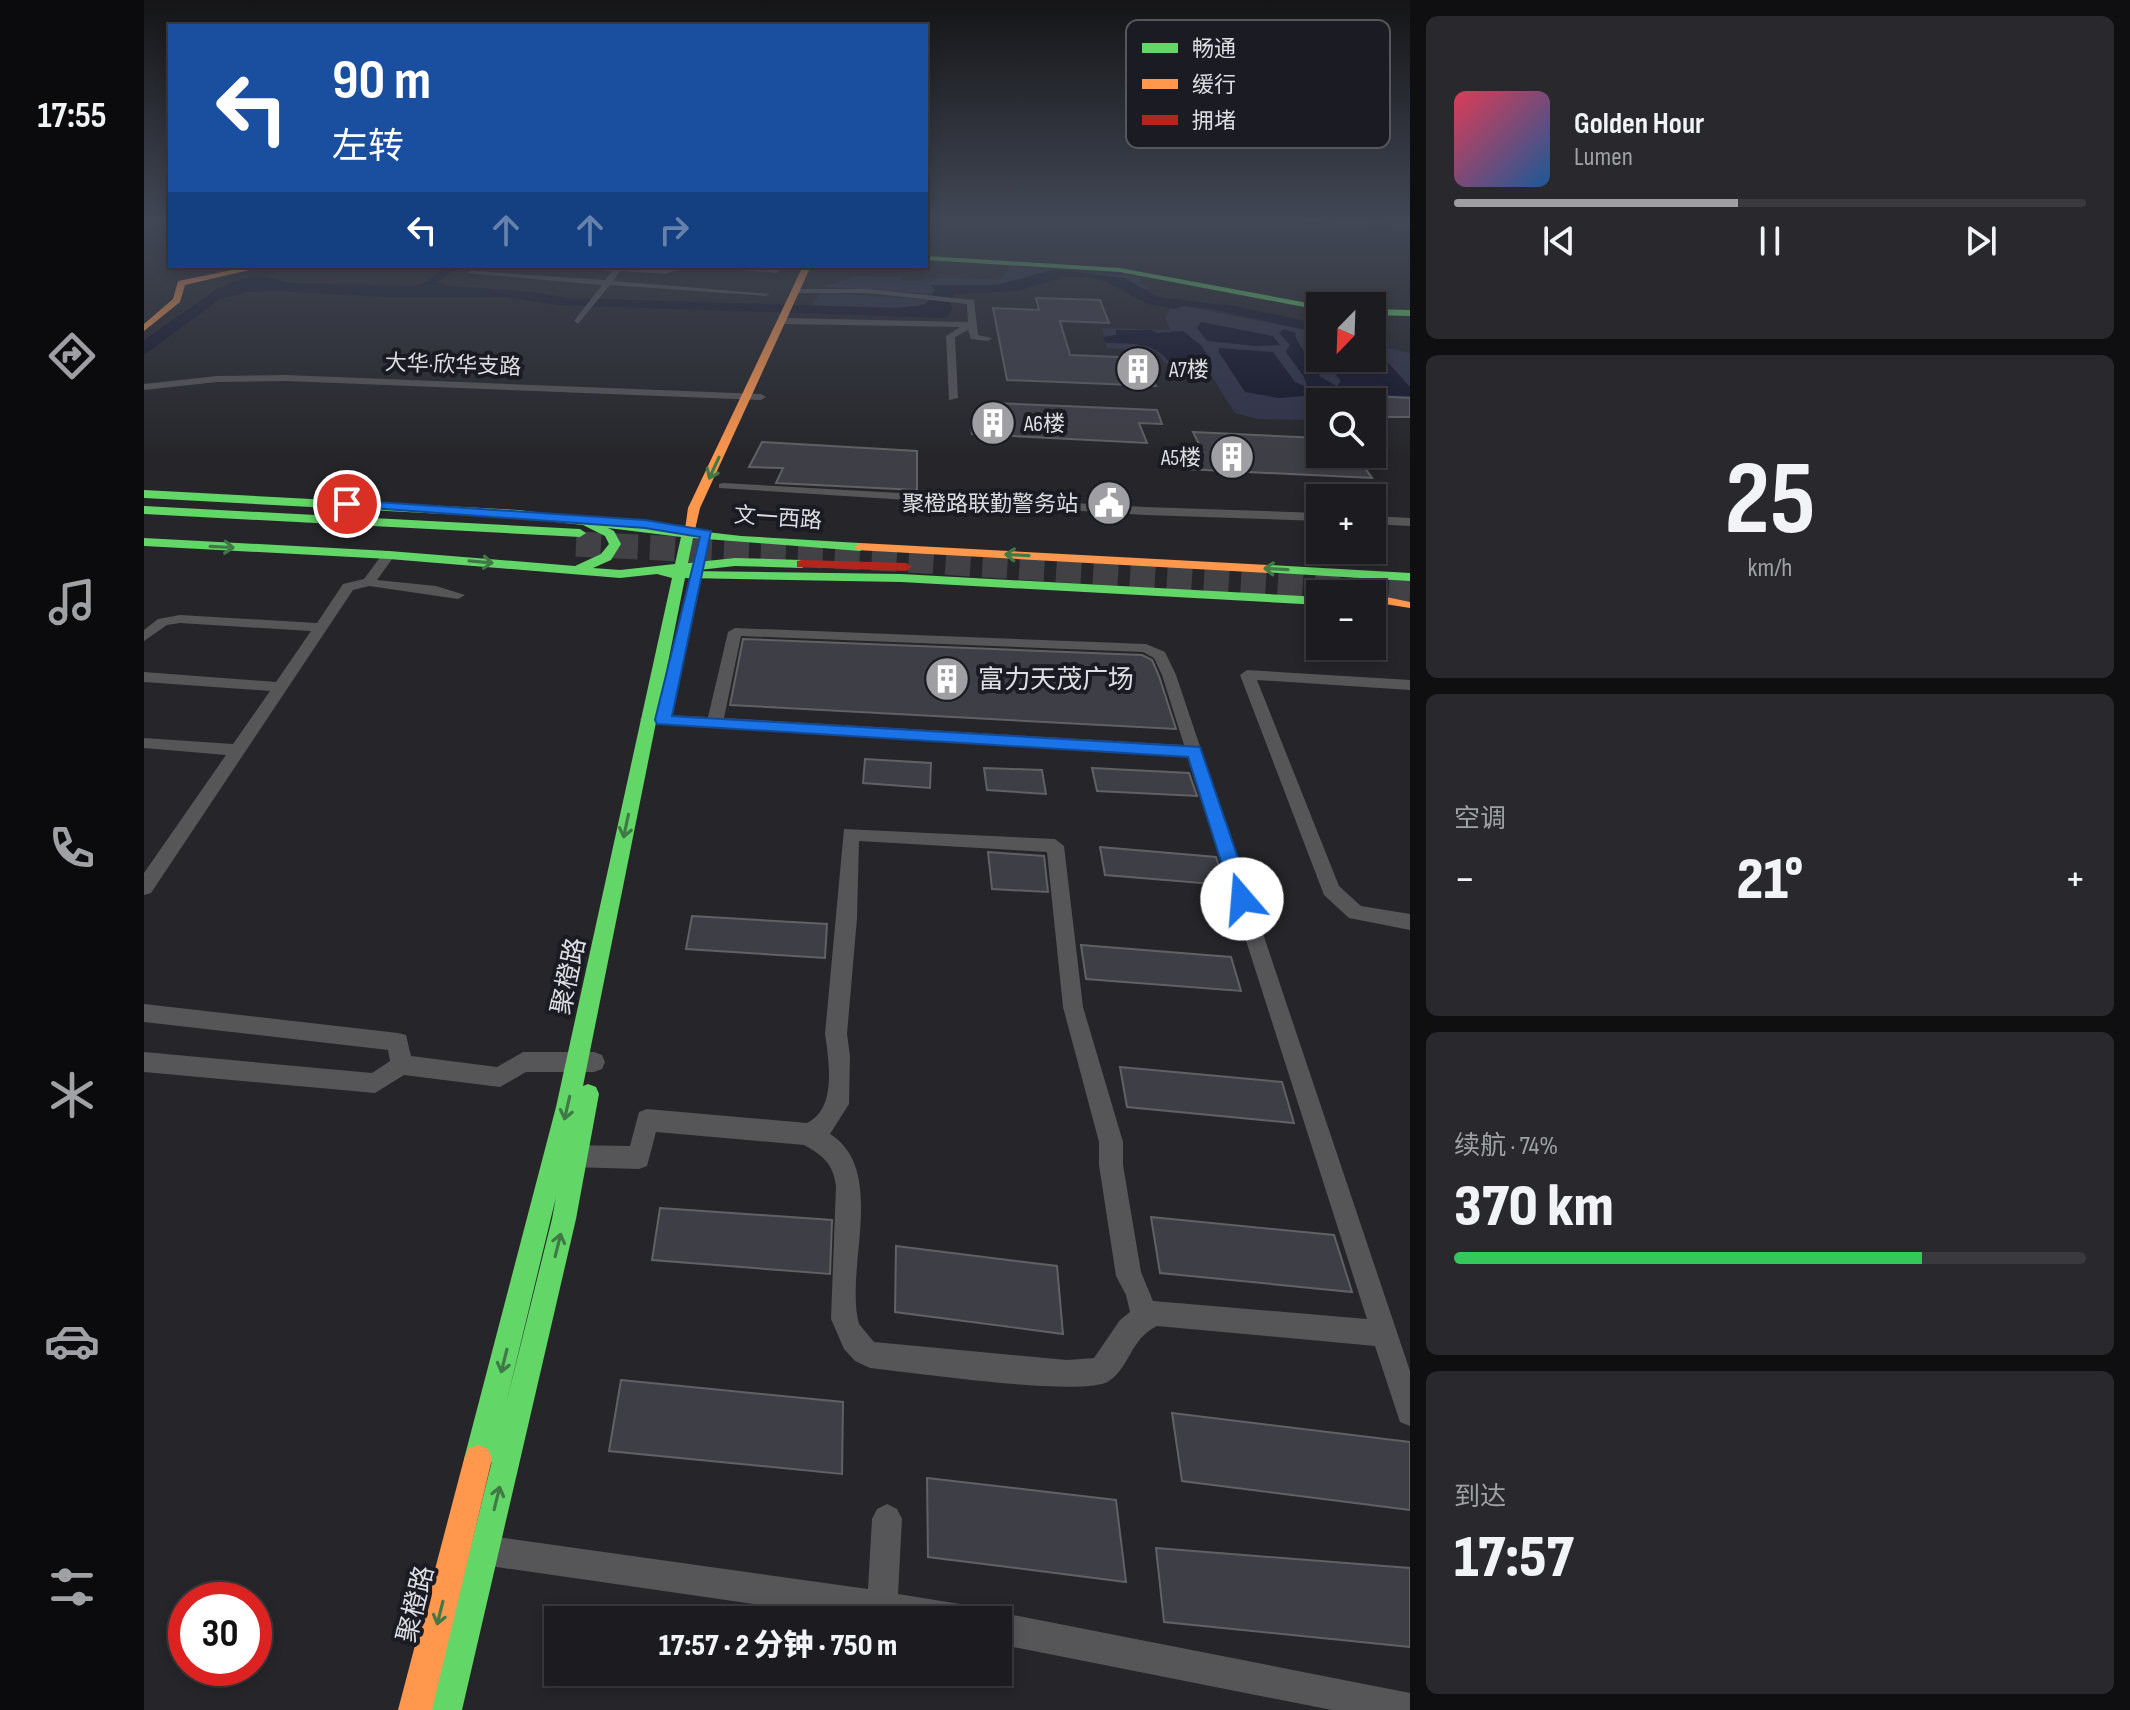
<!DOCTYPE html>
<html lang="zh">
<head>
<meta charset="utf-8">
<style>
  :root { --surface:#1c1c20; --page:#29292d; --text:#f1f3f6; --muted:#a0a1a5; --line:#3a3a3e; --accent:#9e9ea3 }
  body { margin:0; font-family:"Sofia Sans Condensed","Noto Sans SC",sans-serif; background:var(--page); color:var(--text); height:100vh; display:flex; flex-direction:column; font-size:30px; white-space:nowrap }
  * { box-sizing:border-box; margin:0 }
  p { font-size:26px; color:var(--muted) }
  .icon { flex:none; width:44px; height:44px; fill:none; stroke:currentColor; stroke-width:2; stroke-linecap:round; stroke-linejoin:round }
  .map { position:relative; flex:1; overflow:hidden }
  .details { display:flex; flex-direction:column; gap:16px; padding:16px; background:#0f0f12; width:720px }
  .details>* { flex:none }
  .guide { position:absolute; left:24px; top:24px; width:760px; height:244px; border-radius:0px; box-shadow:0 4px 12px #0003,0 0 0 2px var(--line); background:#1a4fa0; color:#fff; overflow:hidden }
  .needle { width:52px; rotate:203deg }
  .controls { position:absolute; left:1162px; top:292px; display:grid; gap:16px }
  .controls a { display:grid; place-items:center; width:80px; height:80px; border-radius:0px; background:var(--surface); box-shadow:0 4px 12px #0003,0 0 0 2px var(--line); font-size:40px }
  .speed { position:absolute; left:24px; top:1582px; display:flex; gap:16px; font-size:40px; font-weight:700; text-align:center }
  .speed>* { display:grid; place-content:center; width:104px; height:104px; border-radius:50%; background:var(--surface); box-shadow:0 4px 12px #0003,0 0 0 2px var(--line); line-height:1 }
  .speed .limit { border:12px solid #d22; background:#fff; color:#111 }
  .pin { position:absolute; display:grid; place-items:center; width:68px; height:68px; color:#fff; margin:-34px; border:4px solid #fff; border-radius:50%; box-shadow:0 2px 8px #0007 }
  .me { position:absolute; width:88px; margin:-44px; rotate:342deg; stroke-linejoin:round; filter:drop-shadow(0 0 6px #0008) }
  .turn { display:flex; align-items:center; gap:28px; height:168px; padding:0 32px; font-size:36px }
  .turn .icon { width:104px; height:104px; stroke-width:2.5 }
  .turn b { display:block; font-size:56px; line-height:68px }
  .lanes { display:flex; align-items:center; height:76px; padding:0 32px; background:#0003; justify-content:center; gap:40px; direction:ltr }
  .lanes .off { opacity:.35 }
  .big { font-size:60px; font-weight:800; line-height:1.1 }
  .details .tile { flex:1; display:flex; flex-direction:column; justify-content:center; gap:12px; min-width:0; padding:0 28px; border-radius:12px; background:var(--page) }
  .details .dial { align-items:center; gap:0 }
  .dial b { font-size:104px; line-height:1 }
  .song { display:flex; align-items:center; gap:24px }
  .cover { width:96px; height:96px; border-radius:12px; background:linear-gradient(135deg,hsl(350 70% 55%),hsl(210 70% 35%)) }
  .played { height:8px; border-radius:4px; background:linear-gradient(90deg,var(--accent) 45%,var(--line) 45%) }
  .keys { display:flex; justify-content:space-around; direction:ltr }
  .heat { display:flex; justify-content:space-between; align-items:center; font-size:44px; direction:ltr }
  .charge { height:12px; border-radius:6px; background:linear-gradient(90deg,#34c759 74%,var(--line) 0) }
  .trip { position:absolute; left:400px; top:1606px; width:468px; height:80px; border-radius:0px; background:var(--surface); box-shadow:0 4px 12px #0003,0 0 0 2px var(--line); font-weight:800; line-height:80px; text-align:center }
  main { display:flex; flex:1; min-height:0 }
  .tab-bar { display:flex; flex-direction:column; width:144px; justify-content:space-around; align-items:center; background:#0b0b0d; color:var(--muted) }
  .tab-bar .icon { width:56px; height:56px }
  .tab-bar .selected { color:var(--accent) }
  .tab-bar b { font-size:36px; color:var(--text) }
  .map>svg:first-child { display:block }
  .green { fill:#313349 }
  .water { fill:#14152b }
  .building { fill:#3e3e46; stroke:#606164; stroke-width:2 }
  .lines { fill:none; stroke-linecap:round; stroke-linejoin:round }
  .highway-tunnel { stroke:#424246; stroke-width:25; stroke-dasharray:25 12; stroke-linecap:butt }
  .street { fill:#565658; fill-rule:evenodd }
  .fast { fill:#63d668; fill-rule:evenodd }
  .slow { fill:#ff974d; fill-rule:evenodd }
  .jam { fill:#b3261e; fill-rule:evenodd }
  .oneway { stroke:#3f7946 }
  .route { fill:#1a73e8; stroke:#114b97; stroke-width:2 }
  .labels { text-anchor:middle; stroke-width:8; stroke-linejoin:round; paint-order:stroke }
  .far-street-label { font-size:22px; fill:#dedfe4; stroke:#1b1c23 }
  .far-poi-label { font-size:22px; fill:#dedfe4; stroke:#1b1c23; text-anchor:start }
  .poi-label { font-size:26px; fill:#dedfe4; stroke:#1b1c23; text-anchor:start }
  .street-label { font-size:26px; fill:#dedfe4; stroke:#1b1c23 }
  .key { fill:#1b1c23; stroke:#56565d; stroke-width:2 }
  .key-label { font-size:22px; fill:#dedfe4 }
</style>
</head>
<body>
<main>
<nav class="tab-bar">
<b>17:55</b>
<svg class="icon selected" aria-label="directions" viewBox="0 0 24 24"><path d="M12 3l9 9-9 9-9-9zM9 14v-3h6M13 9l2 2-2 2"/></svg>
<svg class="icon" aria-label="music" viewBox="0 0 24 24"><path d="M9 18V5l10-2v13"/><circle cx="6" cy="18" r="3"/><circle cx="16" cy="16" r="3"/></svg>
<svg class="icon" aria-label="phone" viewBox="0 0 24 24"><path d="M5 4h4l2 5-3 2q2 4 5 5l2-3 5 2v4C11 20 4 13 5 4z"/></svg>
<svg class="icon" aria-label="climate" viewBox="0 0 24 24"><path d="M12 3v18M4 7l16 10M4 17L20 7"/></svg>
<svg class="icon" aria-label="car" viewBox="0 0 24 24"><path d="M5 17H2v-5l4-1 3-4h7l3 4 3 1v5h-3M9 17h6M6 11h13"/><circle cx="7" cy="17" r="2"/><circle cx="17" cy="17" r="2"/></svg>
<svg class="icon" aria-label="filters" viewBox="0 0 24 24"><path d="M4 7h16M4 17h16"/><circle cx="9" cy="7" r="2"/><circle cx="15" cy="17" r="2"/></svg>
</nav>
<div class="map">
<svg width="1266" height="1710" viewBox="0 0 1266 1710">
  <rect width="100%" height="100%" fill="#26262a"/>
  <!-- green -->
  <g class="green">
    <path d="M865,266L986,276L996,278L997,283L1007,289H1000L981,278L912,270L854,285H787L791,290L787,294L679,287L713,276L758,277L757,280C771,282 782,279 794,278C816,275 837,282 859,278Z"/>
    <polygon points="682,293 787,300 771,308 668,306 675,294"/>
    <polygon points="1040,306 1176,333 1176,358 1228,358 1228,345 1266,353 1266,397 1187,395 1182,402 1176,402 1176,410 1165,420 1113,419 1091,413 1061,366 1021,363 1012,351 963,348 958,328 1026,330 1021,318 1026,309"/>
  </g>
  <!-- water -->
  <g class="water">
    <polygon points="303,266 317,266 294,282 300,285 390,292 425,298 752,308 782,305 791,290 787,285 854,285 907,270 917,270 981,278 1013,297 1090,306 1176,324 1176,333 1068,309 1040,306 1031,309 1004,304 960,281 945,277 921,277 873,291 810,294 806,302 808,309 805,316 800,318 414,305 360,297 241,297 134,291 103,292 76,299 0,355 0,340 73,289 92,280 118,276 146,283 270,286 284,281"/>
    <polygon points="1057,322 1129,336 1136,345 1113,346 1063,341 1053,328"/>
    <path d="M1140,329L1151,333C1152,346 1169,359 1177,371L1175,376L1193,386L1197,381L1190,372L1191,366L1182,358H1198L1213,365L1218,363L1217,358H1228V348L1243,354L1241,359L1266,387V396L1186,394L1135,398L1101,392L1074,351L1076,348L1129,352L1151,382L1163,387C1161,372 1148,364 1142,351L1146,345L1135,333Z"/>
    <path d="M972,330H1007L1013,333L1039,331L1058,346L1066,359L1060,362L1024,361C1009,341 984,344 962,343L959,337L972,335Z"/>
  </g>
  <!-- building -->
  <g class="building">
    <polygon points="892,298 956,300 965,323 916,321 926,355 1000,358 1012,386 863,380 849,308 895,310"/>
    <polygon points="1228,396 1266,398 1266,417 1228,417"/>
    <polygon points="849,403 1013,410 1018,424 995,423 1003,443 828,434 827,421 851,422"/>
    <polygon points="1049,432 1176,438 1176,454 1211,454 1228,478 1042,469 1035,451 1059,452"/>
    <polygon points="618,442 773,451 773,490 632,483 639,468 605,467"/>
    <polygon points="599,639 998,655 1008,660 1015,676 1032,729 586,705"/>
    <polygon points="721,759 787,763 786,788 719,783"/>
    <polygon points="840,768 898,770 902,794 843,790"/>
    <polygon points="948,768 1045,773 1053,796 953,791"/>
    <polygon points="956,847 1072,857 1081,885 961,875"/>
    <polygon points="844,852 900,856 904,892 848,889"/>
    <polygon points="548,916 683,924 681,958 542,949"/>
    <polygon points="937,945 1087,957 1097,991 942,979"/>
    <polygon points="976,1067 1138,1082 1150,1123 983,1107"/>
    <polygon points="516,1208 688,1220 686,1274 508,1260"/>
    <polygon points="1007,1217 1190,1235 1208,1292 1016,1273"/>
    <polygon points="752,1246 913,1266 919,1334 751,1312"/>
    <polygon points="477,1380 699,1402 698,1474 465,1451"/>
    <polygon points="1028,1413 1266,1442 1266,1510 1038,1481"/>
    <polygon points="783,1478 972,1500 982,1582 784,1557"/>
    <polygon points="1012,1548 1266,1568 1266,1647 1020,1622"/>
  </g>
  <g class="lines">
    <!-- highway-tunnel -->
    <polyline class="highway-tunnel" points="432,544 749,559 1266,592"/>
    <!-- street -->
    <g class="street">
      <polygon points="1157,219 1266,224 1266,228 1160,221"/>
      <path d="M409,266L521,270C543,264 616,262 636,271L632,273L548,266L521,274L476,271L469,281L626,294L622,296L466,285L434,324L430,321L458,285L323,273L327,271L461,280L468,271Z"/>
      <polygon points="652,289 723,289 830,300 834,335 848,338 844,341 827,339 824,330 811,337 814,398 805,400 802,336 816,327 638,324 634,321 638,318 824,322 823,304 723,293 649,293"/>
      <polygon points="142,375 617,394 622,397 617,400 142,381 73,382 0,390 0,384 73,376"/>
      <polygon points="579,483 1001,507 1176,513 1176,521 1001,515 575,488 575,484"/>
      <polygon points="1228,516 1266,518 1266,526 1228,524"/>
      <polygon points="245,551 251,555 233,580 292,586 321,595 314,599 225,586 209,590 7,893 0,895 0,873 82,755 0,748 0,738 89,744 126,691 0,682 0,672 132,682 167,631 36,623 23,625 0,641 0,630 14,619 36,615 173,623 199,584 220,579 240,552"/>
      <path d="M591,628L1002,644L1021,652L1032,675L1266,1371V1426L1256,1422L1231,1346L1013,1326C986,1339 986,1367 965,1381C940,1398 766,1372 726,1368L711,1361L700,1349L687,1319L692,1186C689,1164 680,1156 660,1145L512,1132L503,1166L495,1169L426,1167L418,1164L414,1156L418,1148L426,1145L486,1146L495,1112L503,1109L663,1123C693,1109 685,1061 681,1034L700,829L911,839L920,846L939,1007L979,1142V1165L997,1272L1009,1301L1223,1319L1043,756L498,723L496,719L504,714L564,717L584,632ZM597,636L999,652L1010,658L1018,675L1040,745L580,718ZM715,841L903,852L919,1007L955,1142V1165L972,1276L982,1295L986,1312L976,1320L950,1358L923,1360L730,1342L715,1324C700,1269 744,1170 686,1134L705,1104L706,1056L703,1034L713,918Z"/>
      <polygon points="1103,670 1266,680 1266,690 1113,680 1195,886 1217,906 1266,914 1266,930 1205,918 1180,895 1096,675"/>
      <polygon points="0,1004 254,1033 262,1035 267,1056 353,1067 379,1052 450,1052 458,1055 461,1062 458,1069 450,1072 382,1072 356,1087 260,1075 231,1093 0,1072 0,1052 228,1073 246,1061 244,1050 0,1022"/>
      <polygon points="743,1504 753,1509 758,1519 754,1594 816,1604 827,1609 832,1620 720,1620 339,1565 328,1561 324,1550 328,1539 339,1535 724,1589 728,1519 733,1509"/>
      <polygon points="854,1612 1266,1693 1266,1710 1188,1710 854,1644 854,1620 842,1620"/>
    </g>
    <!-- fast -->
    <g class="fast">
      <polygon points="782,256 976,268 1180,306 1176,306 1176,310 976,272 782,260"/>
      <polygon points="1228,309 1266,310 1266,316 1228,315"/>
      <path d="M0,490L374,510L597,536L716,543L722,547L716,551L549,538L544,563L591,558L658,560L664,564L658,568L591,566L546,571L757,574L1176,597V605L757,582L541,578L439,1086L444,1084L452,1087L455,1094L432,1219L318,1710H286L348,1461L344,1469L334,1473L324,1469L320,1459L412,1107L528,578L513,574L476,578L245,559L0,546V538L245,551L431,566L457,554L465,544L461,536L439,525L374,518L0,498ZM464,528L537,537L531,564L476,570L449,568L467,560L477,544L470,531ZM412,1197L408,1219L362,1404Z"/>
      <polygon points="0,506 436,529 442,533 436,537 0,514"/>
      <polygon points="1124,565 1266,573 1266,581 1119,572 1118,569"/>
    </g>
    <!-- slow -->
    <g class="slow">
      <polygon points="108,266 123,266 41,285 36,302 0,331 0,324 29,299 34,281"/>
      <polygon points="659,266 667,266 556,508 550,534 540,537 544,508"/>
      <polygon points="716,543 1124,565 1130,569 1124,573 712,550 710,547"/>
      <polygon points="1228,594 1266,602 1266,608 1228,602"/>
      <polygon points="334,1445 344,1449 348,1459 288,1710 254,1710 320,1459 324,1449"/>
    </g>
    <!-- jam -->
    <polygon class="jam" points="658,560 762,563 768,567 762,571 653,567 653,561"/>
  </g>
  <!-- one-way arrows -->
  <defs><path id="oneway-shaft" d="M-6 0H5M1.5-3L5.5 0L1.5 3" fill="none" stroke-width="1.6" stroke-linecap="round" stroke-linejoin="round" transform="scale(2)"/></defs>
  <g class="oneway">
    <use href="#oneway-shaft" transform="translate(570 468) rotate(115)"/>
    <use href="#oneway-shaft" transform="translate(78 547) rotate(3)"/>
    <use href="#oneway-shaft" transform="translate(873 555) rotate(-177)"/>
    <use href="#oneway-shaft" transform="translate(337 562) rotate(5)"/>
    <use href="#oneway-shaft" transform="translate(1132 569) rotate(-177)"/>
    <use href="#oneway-shaft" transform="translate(482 826) rotate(102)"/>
    <use href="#oneway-shaft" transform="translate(423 1108) rotate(103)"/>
    <use href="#oneway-shaft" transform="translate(414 1245) rotate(-76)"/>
    <use href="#oneway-shaft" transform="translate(360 1361) rotate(104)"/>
    <use href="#oneway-shaft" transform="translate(353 1498) rotate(-76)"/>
    <use href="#oneway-shaft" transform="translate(296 1613) rotate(104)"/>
  </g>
  <!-- sky -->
  <linearGradient id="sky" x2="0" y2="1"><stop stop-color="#151517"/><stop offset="0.48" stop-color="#414755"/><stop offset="1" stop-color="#414755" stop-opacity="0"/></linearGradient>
  <rect width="1266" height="458" fill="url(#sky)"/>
  <!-- route -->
  <polygon class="route" points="203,500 501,520 567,531 528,716 1056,747 1108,899 1105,904 1091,904 1089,899 1044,757 513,724 511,720 556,537 501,528 199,506 197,504"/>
  <!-- icons -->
  <defs>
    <g id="building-disc" transform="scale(2.3)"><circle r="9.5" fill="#9e9ea3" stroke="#1b1c23"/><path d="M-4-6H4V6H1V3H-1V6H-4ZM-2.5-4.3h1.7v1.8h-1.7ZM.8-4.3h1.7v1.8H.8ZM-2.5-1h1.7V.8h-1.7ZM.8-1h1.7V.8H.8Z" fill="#fff"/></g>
    <g id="civic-disc" transform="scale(2.3)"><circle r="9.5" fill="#9e9ea3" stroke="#1b1c23"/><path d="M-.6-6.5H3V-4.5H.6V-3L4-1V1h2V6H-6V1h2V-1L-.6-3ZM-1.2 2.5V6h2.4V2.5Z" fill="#fff"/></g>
  </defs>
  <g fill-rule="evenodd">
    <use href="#building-disc" x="994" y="369"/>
    <use href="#building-disc" x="849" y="423"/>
    <use href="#building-disc" x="1088" y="457"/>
    <use href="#civic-disc" x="965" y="503"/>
    <use href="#building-disc" x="803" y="679"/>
  </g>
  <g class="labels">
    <!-- far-street labels -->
    <g class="far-street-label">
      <text transform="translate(309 364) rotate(2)" y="8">大华·欣华支路</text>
      <text transform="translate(634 517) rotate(4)" y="8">文一西路</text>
    </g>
    <!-- far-poi labels -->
    <g class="far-poi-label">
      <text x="1025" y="377">A7楼</text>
      <text x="880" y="431">A6楼</text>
      <text x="1057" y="465" text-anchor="end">A5楼</text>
      <text x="934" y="511" text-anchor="end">聚橙路联勤警务站</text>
    </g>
    <!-- poi labels -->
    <g class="poi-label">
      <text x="834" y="688">富力天茂广场</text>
    </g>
    <!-- street labels -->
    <g class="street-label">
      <text transform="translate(424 976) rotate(-78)" y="9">聚橙路</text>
      <text transform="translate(271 1604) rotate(-76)" y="9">聚橙路</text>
    </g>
  </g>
  <!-- legend -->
  <rect x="982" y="20" width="264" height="128" rx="12" class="key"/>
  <rect x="998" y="43" width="36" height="10" fill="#63d668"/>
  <rect x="998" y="79" width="36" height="10" fill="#ff974d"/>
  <rect x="998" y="115" width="36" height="10" fill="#b3261e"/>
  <g class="key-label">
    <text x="1048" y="56">畅通</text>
    <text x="1048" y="92">缓行</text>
    <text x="1048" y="128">拥堵</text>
  </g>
</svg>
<div class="controls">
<a><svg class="needle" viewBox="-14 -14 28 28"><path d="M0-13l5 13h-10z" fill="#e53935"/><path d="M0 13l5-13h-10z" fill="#a0a1a5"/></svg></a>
<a><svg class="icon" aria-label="search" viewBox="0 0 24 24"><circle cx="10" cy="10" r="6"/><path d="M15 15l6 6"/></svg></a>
<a>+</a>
<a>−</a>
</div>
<div class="speed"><div class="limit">30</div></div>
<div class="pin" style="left:203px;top:504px;background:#d93025"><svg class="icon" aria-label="arrive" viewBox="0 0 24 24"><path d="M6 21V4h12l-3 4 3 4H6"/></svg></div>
<svg class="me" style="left:1098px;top:899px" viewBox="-20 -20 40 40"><circle r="19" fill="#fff"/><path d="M0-13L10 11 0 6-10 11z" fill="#1a73e8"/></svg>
<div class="trip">17:57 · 2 分钟 · 750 m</div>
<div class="guide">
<div class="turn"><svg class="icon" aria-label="left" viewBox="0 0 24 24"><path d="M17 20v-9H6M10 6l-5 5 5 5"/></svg><div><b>90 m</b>左转</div></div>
<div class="lanes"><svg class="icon" aria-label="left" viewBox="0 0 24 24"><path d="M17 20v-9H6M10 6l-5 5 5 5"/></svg><svg class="icon off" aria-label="ahead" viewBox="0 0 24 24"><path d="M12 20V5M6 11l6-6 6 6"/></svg><svg class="icon off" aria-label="ahead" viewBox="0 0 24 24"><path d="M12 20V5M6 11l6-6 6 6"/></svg><svg class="icon off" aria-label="right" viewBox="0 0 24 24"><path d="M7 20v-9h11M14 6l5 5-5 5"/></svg></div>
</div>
</div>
<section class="details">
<div class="tile">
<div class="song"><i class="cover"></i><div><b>Golden Hour</b><p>Lumen</p></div></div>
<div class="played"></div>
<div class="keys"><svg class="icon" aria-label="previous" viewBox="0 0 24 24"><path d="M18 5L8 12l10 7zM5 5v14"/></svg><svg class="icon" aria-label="pause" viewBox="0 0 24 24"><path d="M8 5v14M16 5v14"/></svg><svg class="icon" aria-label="next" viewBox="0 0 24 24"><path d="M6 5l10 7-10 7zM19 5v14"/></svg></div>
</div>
<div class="tile dial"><b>25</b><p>km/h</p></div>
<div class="tile"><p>空调</p>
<div class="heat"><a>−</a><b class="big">21°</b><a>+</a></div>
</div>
<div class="tile"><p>续航 · 74%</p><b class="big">370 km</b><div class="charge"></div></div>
<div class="tile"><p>到达</p><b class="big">17:57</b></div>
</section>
</main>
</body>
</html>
